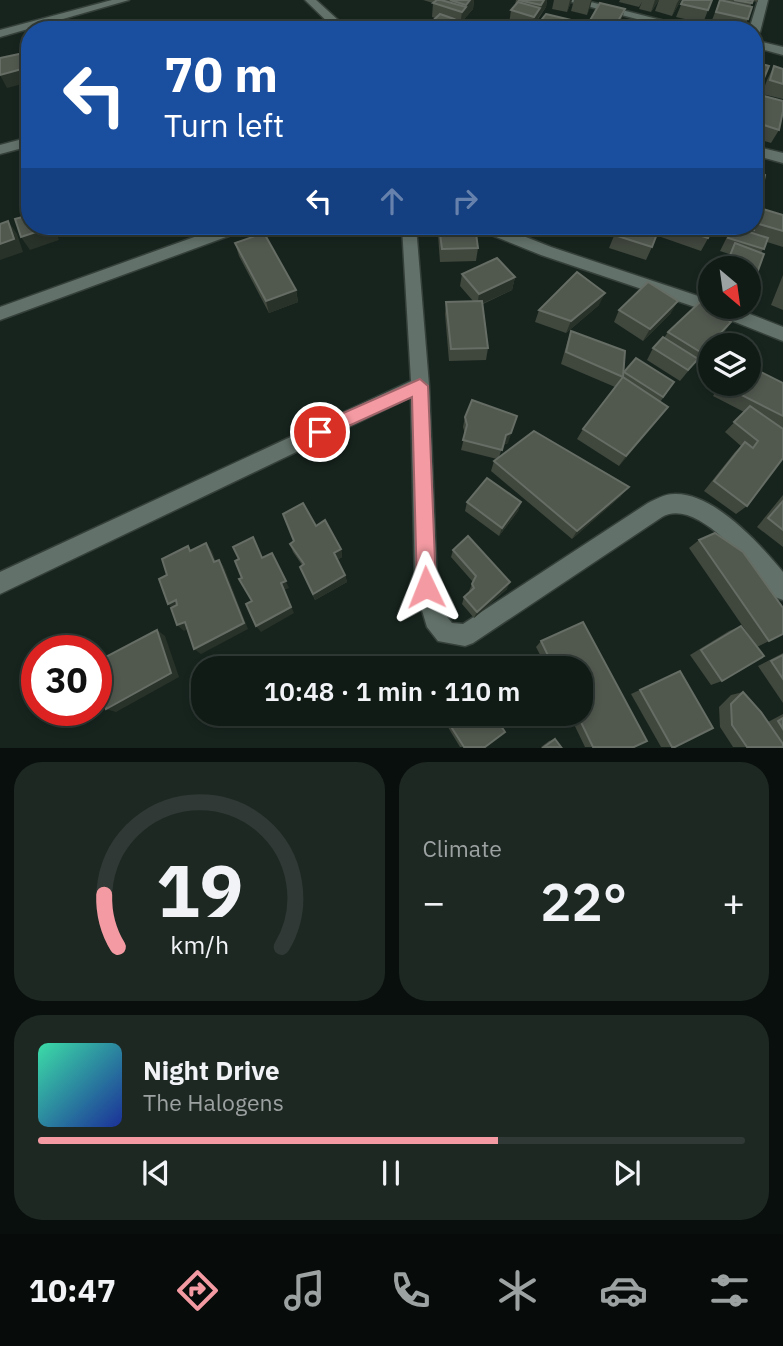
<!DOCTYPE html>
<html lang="en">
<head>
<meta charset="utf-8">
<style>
  :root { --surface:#111b16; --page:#1e2823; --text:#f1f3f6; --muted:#9ca1a1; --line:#303935; --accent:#f49aa2 }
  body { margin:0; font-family:"IBM Plex Sans",sans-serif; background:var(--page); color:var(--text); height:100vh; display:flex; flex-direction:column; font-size:26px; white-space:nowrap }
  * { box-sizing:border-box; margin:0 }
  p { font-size:23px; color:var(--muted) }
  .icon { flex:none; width:38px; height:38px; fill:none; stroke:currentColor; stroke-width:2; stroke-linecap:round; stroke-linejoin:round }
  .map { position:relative; height:748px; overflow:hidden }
  .side { display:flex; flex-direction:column; gap:14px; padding:14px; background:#090f0c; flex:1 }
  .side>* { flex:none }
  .banner { position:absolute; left:21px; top:21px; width:742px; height:214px; border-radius:28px; box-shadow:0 4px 10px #0003,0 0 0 2px var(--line); background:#1a4fa0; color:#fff; overflow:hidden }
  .needle { width:46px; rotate:151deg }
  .fabs { position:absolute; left:698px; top:256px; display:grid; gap:14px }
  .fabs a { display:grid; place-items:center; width:63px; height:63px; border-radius:50%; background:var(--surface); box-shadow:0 4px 10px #0003,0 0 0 2px var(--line); font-size:35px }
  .speed { position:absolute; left:21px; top:635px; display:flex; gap:14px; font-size:35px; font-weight:700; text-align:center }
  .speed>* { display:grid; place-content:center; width:91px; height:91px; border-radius:50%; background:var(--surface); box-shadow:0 4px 10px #0003,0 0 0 2px var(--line); line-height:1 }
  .speed .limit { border:10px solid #d22; background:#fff; color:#111 }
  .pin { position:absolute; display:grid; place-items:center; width:60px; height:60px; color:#fff; margin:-30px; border:4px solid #fff; border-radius:50%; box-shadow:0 2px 7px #0007 }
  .me { position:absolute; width:77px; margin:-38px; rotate:358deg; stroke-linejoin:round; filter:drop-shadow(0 0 5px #0008) }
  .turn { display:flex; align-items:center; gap:24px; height:147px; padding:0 28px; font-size:32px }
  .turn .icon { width:91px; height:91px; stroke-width:2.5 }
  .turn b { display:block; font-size:49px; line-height:60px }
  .lanes { display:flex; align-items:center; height:66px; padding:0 28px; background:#0003; justify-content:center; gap:35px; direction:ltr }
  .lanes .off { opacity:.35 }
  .big { font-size:52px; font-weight:600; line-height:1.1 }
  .side .widget { flex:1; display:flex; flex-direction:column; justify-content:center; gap:10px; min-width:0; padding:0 24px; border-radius:28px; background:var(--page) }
  .side .dial { align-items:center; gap:0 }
  .dial svg { height:182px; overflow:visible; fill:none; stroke:var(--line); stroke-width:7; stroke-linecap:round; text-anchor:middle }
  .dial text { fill:var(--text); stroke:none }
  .song { display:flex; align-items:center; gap:21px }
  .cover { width:84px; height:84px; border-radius:10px; background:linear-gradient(135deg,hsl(160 70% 55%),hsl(230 70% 35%)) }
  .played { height:7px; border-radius:4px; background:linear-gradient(90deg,var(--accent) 65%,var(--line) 65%) }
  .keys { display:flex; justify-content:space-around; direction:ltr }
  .heat { display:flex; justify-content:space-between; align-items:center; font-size:38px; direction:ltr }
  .side .tiles { flex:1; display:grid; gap:14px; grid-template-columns:1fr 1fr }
  .widget:last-child { grid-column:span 2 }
  .trip { position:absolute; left:191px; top:656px; width:402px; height:70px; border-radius:28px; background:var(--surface); box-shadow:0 4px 10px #0003,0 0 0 2px var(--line); font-weight:600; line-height:70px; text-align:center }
  .dock { display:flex; height:112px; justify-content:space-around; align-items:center; background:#070b09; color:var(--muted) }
  .dock .icon { width:49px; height:49px }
  .dock .current { color:var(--accent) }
  .dock b { font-size:32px; color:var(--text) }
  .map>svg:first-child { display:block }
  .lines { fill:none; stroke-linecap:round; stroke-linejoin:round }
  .minor-casing { stroke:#36403b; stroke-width:3 }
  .minor { fill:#62716a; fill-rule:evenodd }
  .wall { fill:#40473d }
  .shaded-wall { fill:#293229 }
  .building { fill:#51584e; stroke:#666d64; stroke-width:2 }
  .route { fill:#f49aa2; stroke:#9f6469; stroke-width:2 }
</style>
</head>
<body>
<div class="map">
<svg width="783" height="748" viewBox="0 0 783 748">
  <rect width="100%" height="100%" fill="#17241e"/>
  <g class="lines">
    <!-- minor casing -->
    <g class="minor-casing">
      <g id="minor">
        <polygon points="112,0 129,0 0,37 0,30"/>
        <polygon points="305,0 316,0 349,30 336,30"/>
        <polygon points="564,0 583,0 700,30 679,30"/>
        <polygon points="758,0 768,0 760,32 754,35 754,30 749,30"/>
        <polygon points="754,40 783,47 783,55 754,47"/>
        <polygon points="30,137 30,146 0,154 0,145"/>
        <polygon points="754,146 783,153 783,163 754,155"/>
        <polygon points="225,226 247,226 245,230 0,320 0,307"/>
        <path d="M402,226H416L429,385L437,587L444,613L452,623L463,624L648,503C656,499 665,494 674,494C713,492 760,544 783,572V600L775,597C756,572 698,496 662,517L473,643L465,646L438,641L427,627L415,587L411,397L0,594V572L411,381Z"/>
        <polygon points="477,226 498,226 551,247 710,300 710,306 729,306 783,327 783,341 710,312 541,255 479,230"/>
      </g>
    </g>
    <!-- minor -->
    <use href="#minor" class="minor"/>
  </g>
  <!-- wall -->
  <g class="wall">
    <polygon points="423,0 474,0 473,9 465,18 465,20 460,26 432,17 433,3"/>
    <polygon points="516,0 547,0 546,7 531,30 509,24 511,10 515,5"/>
    <polygon points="554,0 572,0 567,12 552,9"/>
    <polygon points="574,0 592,0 587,15 571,11"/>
    <polygon points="620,0 659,0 651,12 639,9 642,2 639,7 619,2"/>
    <polygon points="659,0 681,0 672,16 655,11"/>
    <polygon points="683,0 712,0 703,23 676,17"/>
    <polygon points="720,0 758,0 758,2 752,1 748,19 743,30 730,30 710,25"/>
    <polygon points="575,21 573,30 534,30 539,26 539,23"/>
    <polygon points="589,22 621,22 617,30 579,30 588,24"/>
    <polygon points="754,62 764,78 757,92 754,91"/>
    <polygon points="774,66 783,69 783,99 762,94 767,80"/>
    <polygon points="764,96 779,130 771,143 754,138 754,118"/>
    <polygon points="763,209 783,215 783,247 767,242 761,253 753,284 749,289 749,268 722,268 729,254 720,251 727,237 711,233 701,251 661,237 667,226 754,226 755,222"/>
    <polygon points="439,226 475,226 478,248 476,261 440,262 438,235"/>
    <polygon points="618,226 652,247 646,260 609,248"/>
    <polygon points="235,243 296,290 298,302 269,313 239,256"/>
    <polygon points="462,274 515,277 512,290 483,304 488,348 486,360 449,361 445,314 446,302 473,301 460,286"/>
    <polygon points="783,275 783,310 771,305"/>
    <polygon points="599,305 566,333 535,322 539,310"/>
    <polygon points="619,310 671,313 643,341 614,322"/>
    <polygon points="731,322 723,334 710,345 710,347 694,364 680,381 647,360 653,348 664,338 668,332"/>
    <polygon points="571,331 623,373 636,358 667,393 660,402 668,407 619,466 577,439 583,429 615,387 561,364 567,343"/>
    <polygon points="720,383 783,383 783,458 747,506 736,514 704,491 735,452 741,446 725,432 744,412 713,396"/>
    <polygon points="465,417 508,443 503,445 499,457 621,496 572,539 491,471 494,461 497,459 461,450 465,434 463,427"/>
    <polygon points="783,495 783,547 757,527"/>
    <polygon points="467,502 521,502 518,511 499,536 465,511"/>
    <polygon points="316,526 341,549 342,557 337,560 345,575 347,582 315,600 300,567 302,565 293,552 290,544"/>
    <polygon points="699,540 769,641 757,647 689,548"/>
    <polygon points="453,550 507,589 474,618 462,604 464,597 470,592 469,591 473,582 451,557"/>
    <polygon points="583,622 647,741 634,747 585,747 569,714 581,714 581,668 547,668 536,647 541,641"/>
    <polygon points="741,626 722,681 711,685 690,655 729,631"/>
    <polygon points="783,653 783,703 758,666"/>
    <polygon points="680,671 675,747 661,747 631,694"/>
    <polygon points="743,692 768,722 783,714 783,747 733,747 720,727 719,707 731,695"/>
    <polygon points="440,714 493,714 485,747 460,747"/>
    <polygon points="555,739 561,747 541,747 549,741"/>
  </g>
  <!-- shaded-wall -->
  <g class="shaded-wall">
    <polygon points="470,0 474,0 473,9 465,18 465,20 460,26 462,12"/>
    <polygon points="544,0 547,0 546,7 538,18 538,21 531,30 534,17 540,8"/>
    <polygon points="570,0 572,0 567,12"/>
    <polygon points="591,0 592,0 590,8 587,15"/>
    <polygon points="655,0 659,0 651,12"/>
    <polygon points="679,0 681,0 672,16 677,3"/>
    <polygon points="625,9 621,22 617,30 613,30"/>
    <polygon points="454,19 454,30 442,30"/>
    <polygon points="24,53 30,65 30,82 7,88 0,75"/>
    <polygon points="8,221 17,234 23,252 0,260 0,244"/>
    <polygon points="51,226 54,226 59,240 30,250 21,237"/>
    <polygon points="62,226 95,226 68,236"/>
    <polygon points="515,277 512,290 477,306 479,294"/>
    <polygon points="296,290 298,302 269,313 266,301"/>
    <polygon points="605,293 599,305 566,333 571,321"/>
    <polygon points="678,301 671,313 643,341 650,329"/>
    <polygon points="731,322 723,334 713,345 710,345 710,347 694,365 702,353"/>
    <polygon points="668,407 660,418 619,466 626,456"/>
    <polygon points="517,416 508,443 502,445 506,435"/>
    <polygon points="629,487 621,496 572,539 577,531"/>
    <polygon points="521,502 518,511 499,536 502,528"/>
    <polygon points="206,543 212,551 219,570 214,562"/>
    <polygon points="341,549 342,557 335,561 334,553"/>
    <polygon points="272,553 289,588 284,590 294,613 261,632 256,626 281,583"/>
    <polygon points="219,560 224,567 248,629 201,654 194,649"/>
    <polygon points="345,575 347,582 315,600 313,594"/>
    <polygon points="510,582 507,589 474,618 477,612"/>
    <polygon points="176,600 183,607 175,611 168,604"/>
    <polygon points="185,622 191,627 184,631 177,625"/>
    <polygon points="157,630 165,636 179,677 116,712 106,709"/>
  </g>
  <!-- building -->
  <g class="building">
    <polygon points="437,0 441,0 466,7 462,12 433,3"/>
    <polygon points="450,0 470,0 466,5"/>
    <polygon points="518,0 544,0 541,5"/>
    <polygon points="683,0 712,0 708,10 681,4"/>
    <polygon points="720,0 752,7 748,19 716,12"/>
    <polygon points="734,0 753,0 752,3"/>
    <polygon points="518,2 540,8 534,17 511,10"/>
    <polygon points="600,3 625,9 614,28 589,22"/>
    <polygon points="440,14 454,19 442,30 423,30"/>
    <polygon points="546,14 575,21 569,30 565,30 539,23"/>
    <polygon points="664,21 691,27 690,30 656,30"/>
    <polygon points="584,23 609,30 579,30"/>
    <polygon points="537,25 555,30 534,30"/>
    <polygon points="24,53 29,67 0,75 0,58"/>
    <polygon points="754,62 769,66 764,78 754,76"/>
    <polygon points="774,66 783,69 783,84 770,80"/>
    <polygon points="764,96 783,101 783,111 779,130 755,122"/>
    <polygon points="754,172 765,175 754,230 740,226 754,226"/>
    <polygon points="763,209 783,215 783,231 759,224"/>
    <polygon points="30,215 30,226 51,227 21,237 15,219"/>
    <polygon points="8,221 14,239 0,244 0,224"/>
    <polygon points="439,226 475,226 478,248 442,249"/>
    <polygon points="618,226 660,226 652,247 614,235"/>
    <polygon points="672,226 713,226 708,238"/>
    <polygon points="733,227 768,238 764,249 728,238"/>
    <polygon points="264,233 296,290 266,301 235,243"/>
    <polygon points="735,243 764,254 753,284 749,283 749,268 725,268"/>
    <polygon points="497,258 515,277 479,294 462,274"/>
    <polygon points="577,272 605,293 571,321 539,310"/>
    <polygon points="648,282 678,301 650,329 619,310"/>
    <polygon points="482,301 488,348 451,349 446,302"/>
    <polygon points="700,302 731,322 702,353 668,332"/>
    <polygon points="571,331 625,351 623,377 668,407 626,456 583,429 623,377 566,352"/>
    <polygon points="663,337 698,359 688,370 653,348"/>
    <polygon points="636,358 674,382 663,397 624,372"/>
    <polygon points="749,366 783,383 783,416 722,385 723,383 749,383"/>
    <polygon points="472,400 517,416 511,433 506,435 502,450 463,440 467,425 465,417"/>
    <polygon points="750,406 783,429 783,458 747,506 714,481 745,442 753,448 758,441 734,422"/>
    <polygon points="534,431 629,487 577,531 494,461"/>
    <polygon points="487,478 521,502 502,528 467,502"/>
    <polygon points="783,501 783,530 768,518"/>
    <polygon points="303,503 316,526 325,520 341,549 334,553 345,575 313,594 300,567 304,564 290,544 294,541 283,514"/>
    <polygon points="715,533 743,552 783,608 783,634 769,641 699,540"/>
    <polygon points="468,536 510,582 477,612 464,597 474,588 472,584 476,576 453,550"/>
    <polygon points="253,537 262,558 272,553 286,581 281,583 291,607 256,626 246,604 252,601 239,579 242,578 235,561 239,559 233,547"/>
    <polygon points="206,543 214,562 219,560 244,623 194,649 185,622 177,625 171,608 177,605 176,600 168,604 159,579 167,575 162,559 188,546 190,551"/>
    <polygon points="583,622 647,741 634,747 593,747 577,714 581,714 581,668 554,668 541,641"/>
    <polygon points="741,626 764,656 722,681 701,650"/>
    <polygon points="157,630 171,673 106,709 96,672 96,662"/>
    <polygon points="783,655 783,679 771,661"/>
    <polygon points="680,671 713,728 675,747 672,747 640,690"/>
    <polygon points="743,692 761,712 783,744 783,747 747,747 732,725 731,704"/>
    <polygon points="443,714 493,714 505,732 485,747 464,747"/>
    <polygon points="783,718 783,729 778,721"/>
    <polygon points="555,739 561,747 544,747"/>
  </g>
  <!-- route -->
  <polygon class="route" points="420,379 428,386 436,587 433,594 426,597 419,594 417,587 412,397 320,439 312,432 314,426"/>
</svg>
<div class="fabs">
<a><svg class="needle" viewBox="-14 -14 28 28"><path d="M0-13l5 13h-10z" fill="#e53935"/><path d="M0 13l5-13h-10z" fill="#9ca1a1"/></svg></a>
<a><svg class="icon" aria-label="layers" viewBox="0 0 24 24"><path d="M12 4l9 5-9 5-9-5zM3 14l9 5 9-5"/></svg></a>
</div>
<div class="speed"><div class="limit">30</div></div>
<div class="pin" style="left:320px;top:432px;background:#d93025"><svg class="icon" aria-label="arrive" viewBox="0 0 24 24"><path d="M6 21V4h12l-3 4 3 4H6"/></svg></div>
<svg class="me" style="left:426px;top:587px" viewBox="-20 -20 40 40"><path d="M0-17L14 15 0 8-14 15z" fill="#f49aa2" stroke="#fff" stroke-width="4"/></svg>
<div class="trip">10:48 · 1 min · 110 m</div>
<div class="banner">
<div class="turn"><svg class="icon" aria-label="left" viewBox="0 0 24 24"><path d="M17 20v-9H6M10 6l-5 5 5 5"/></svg><div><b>70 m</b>Turn left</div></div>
<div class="lanes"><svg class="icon" aria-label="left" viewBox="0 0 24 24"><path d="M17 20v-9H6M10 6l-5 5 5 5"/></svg><svg class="icon off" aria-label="ahead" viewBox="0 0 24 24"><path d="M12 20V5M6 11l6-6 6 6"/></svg><svg class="icon off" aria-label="right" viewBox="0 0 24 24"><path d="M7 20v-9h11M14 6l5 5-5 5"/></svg></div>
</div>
</div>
<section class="side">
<div class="tiles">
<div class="widget dial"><svg viewBox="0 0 100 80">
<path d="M14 69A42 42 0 1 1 86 69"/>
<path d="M14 69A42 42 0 0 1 8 46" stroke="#f49aa2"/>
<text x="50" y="56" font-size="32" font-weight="700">19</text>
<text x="50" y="72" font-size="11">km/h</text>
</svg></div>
<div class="widget"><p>Climate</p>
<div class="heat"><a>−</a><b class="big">22°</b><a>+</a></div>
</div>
<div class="widget">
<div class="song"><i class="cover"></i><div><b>Night Drive</b><p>The Halogens</p></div></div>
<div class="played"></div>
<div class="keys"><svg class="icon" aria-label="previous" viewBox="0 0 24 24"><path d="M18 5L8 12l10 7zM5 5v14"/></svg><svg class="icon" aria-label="pause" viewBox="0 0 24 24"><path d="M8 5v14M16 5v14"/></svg><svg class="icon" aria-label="next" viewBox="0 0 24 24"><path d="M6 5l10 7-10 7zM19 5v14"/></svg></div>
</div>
</div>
</section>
<nav class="dock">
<b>10:47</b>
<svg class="icon current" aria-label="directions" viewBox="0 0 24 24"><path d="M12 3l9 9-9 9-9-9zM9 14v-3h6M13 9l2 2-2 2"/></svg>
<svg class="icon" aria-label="music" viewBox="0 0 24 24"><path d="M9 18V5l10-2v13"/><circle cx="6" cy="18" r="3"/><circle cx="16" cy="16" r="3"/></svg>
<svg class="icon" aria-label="phone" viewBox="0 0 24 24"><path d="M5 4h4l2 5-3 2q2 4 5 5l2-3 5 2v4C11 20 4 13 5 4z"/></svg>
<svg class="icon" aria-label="climate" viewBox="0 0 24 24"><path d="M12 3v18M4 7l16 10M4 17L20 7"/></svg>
<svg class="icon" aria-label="car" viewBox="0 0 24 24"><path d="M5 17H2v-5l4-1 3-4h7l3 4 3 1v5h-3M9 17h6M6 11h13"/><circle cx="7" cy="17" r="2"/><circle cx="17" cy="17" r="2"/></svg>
<svg class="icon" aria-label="filters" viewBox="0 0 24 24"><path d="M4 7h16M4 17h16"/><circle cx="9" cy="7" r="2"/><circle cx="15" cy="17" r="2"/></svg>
</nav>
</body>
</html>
